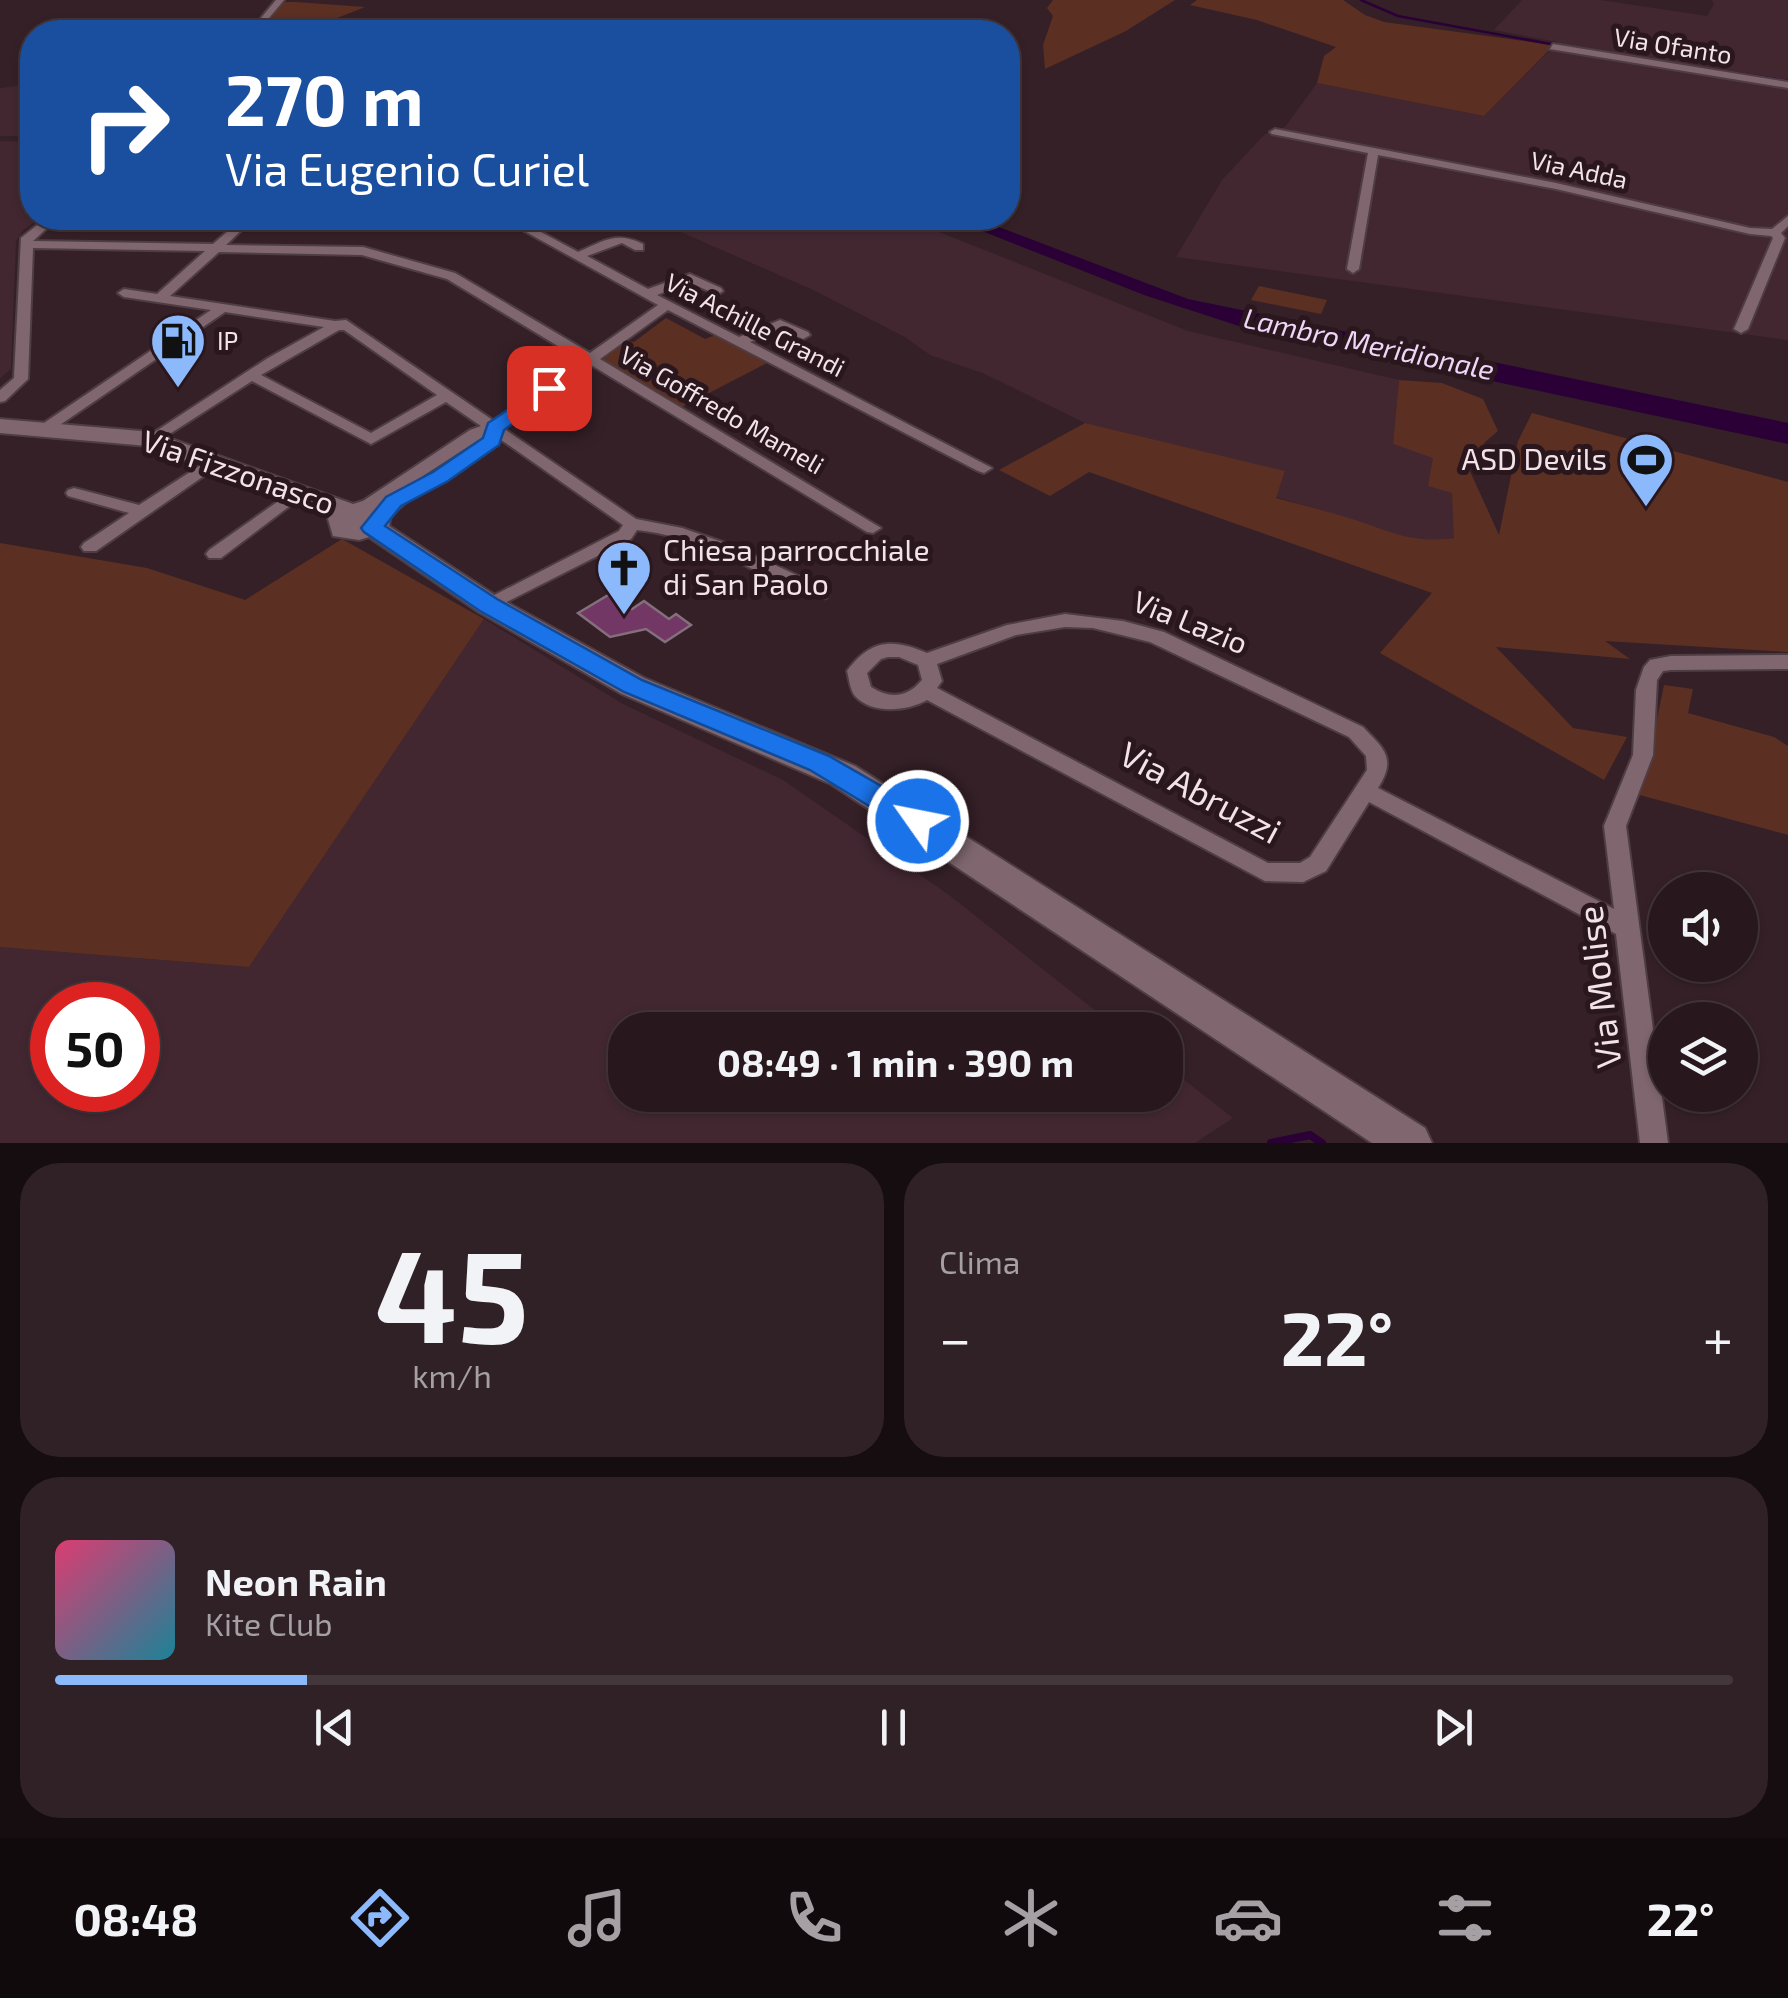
<!DOCTYPE html>
<html lang="it">
<head>
<meta charset="utf-8">
<style>
  :root { --surface:#28181d; --page:#302126; --text:#f1f3f6; --muted:#a5a0a4; --line:#44373b; --accent:#8cb9fc }
  body { margin:0; font-family:"Exo 2",sans-serif; background:var(--page); color:var(--text); height:100vh; display:flex; flex-direction:column; font-size:38px; white-space:nowrap }
  * { box-sizing:border-box; margin:0 }
  p { font-size:32px; color:var(--muted) }
  .icon { flex:none; width:55px; height:55px; fill:none; stroke:currentColor; stroke-width:2; stroke-linecap:round; stroke-linejoin:round }
  .map { position:relative; height:1143px; overflow:hidden }
  .details { display:flex; flex-direction:column; gap:20px; padding:20px; background:#160d10; flex:1 }
  .details>* { flex:none }
  .top-card { position:absolute; left:20px; top:20px; width:1000px; height:210px; border-radius:40px; box-shadow:0 2px 8px #0004,0 0 0 2px var(--line); background:#1a4fa0; color:#fff; overflow:hidden }
  .tools { position:absolute; left:1648px; top:872px; display:grid; gap:20px }
  .tools a { display:grid; place-items:center; width:110px; height:110px; border-radius:50%; background:var(--surface); box-shadow:0 2px 8px #0004,0 0 0 2px var(--line); font-size:50px }
  .speed { position:absolute; left:30px; top:982px; display:flex; gap:20px; font-size:50px; font-weight:700; text-align:center }
  .speed>* { display:grid; place-content:center; width:130px; height:130px; border-radius:50%; background:var(--surface); box-shadow:0 2px 8px #0004,0 0 0 2px var(--line); line-height:1 }
  .speed .limit { border:15px solid #d22; background:#fff; color:#111 }
  .pin { position:absolute; display:grid; place-items:center; width:85px; height:85px; color:#fff; margin:-42px; border-radius:20px; box-shadow:0 5px 15px #0006 }
  .me { position:absolute; width:110px; margin:-55px; rotate:303deg; stroke-linejoin:round; filter:drop-shadow(0 0 8px #0008) }
  .turn { display:flex; align-items:center; gap:35px; height:210px; padding:0 40px; font-size:45px }
  .turn .icon { width:130px; height:130px; stroke-width:2.5 }
  .turn b { display:block; font-size:70px; line-height:85px }
  .big { font-size:75px; font-weight:700; line-height:1.1 }
  .details .tile { flex:1; display:flex; flex-direction:column; justify-content:center; gap:15px; min-width:0; padding:0 35px; border-radius:40px; background:var(--page) }
  .details .dial { align-items:center; gap:0 }
  .dial b { font-size:130px; line-height:1 }
  .song { display:flex; align-items:center; gap:30px }
  .cover { width:120px; height:120px; border-radius:15px; background:linear-gradient(135deg,hsl(340 70% 55%),hsl(190 70% 35%)) }
  .played { height:10px; border-radius:5px; background:linear-gradient(90deg,var(--accent) 15%,var(--line) 15%) }
  .keys { display:flex; justify-content:space-around; direction:ltr }
  .heat { display:flex; justify-content:space-between; align-items:center; font-size:55px; direction:ltr }
  .details .tiles { flex:1; display:grid; gap:20px; grid-template-columns:1fr 1fr }
  .tile:last-child { grid-column:span 2 }
  .trip { position:absolute; left:608px; top:1012px; width:575px; height:100px; border-radius:40px; background:var(--surface); box-shadow:0 2px 8px #0004,0 0 0 2px var(--line); font-weight:700; line-height:100px; text-align:center }
  .tabs { display:flex; height:160px; justify-content:space-around; align-items:center; background:#100a0c; color:var(--muted) }
  .tabs .icon { width:70px; height:70px }
  .tabs .active { color:var(--accent) }
  .tabs b { font-size:45px; color:var(--text) }
  .map>svg:first-child { display:block }
  .built { fill:#422731; fill-rule:evenodd }
  .green { fill:#5c2f23 }
  .water { fill:#2a0036 }
  .lines { fill:none; stroke-linecap:round; stroke-linejoin:round }
  .stream-far1 { stroke:#2a0036; stroke-width:2.5 }
  .stream { stroke:#2a0036; stroke-width:8 }
  .building { fill:#723764; stroke:#846f7d; stroke-width:2.5 }
  .street-casing { stroke:#4f3d44; stroke-width:4 }
  .secondary-casing { stroke:#4f3d44; stroke-width:4 }
  .street { fill:#80676f; fill-rule:evenodd }
  .secondary { fill:#80676f; fill-rule:evenodd }
  .route { fill:#1a73e8; stroke:#114b97; stroke-width:2.5 }
  .labels { text-anchor:middle; stroke-width:10; stroke-linejoin:round; paint-order:stroke }
  .far-street-label { font-size:25px; fill:#f2e3e8; stroke:#2a171e }
  .far-poi-label { font-size:25px; fill:#f2e3e8; stroke:#2a171e; text-anchor:start }
  .far-water-label { font-size:28px; font-style:italic; fill:#efd6f9; stroke:#2a171e }
  .poi-label { font-size:30px; fill:#f2e3e8; stroke:#2a171e; text-anchor:end }
  .street-label { font-size:30px; fill:#f2e3e8; stroke:#2a171e }
  .near-street-label { font-size:35px; fill:#f2e3e8; stroke:#2a171e }
</style>
</head>
<body>
<div class="map">
<svg width="1788" height="1143" viewBox="0 0 1788 1143">
  <rect width="100%" height="100%" fill="#352027"/>
  <!-- built -->
  <g class="built">
    <polygon points="1522,0 1600,0 1707,16 1714,4 1712,0 1788,0 1788,340 1176,257 1222,180 1265,134 1285,127 1317,83 1484,116 1558,42 1494,30"/>
    <polygon points="32,84 32,136 0,136 0,88"/>
    <polygon points="0,141 32,142 32,218 41,218 23,230 16,241 11,369 0,378"/>
    <polygon points="649,218 904,218 1188,331 1399,380 1393,444 1433,457 1452,492 1455,538 1432,541 1395,537 1349,518 1276,497 1285,472 1085,423 985,374 930,355 905,337 811,289"/>
    <path d="M484,619L623,704L783,780L949,895L1120,1030H625V1095H1165V1065L1233,1118L1195,1143H0V947L249,967ZM52,1005H138V1090H52Z"/>
  </g>
  <!-- green -->
  <g class="green">
    <polygon points="1053,0 1175,0 1126,31 1045,69 1043,45 1053,16 1047,8"/>
    <polygon points="1197,0 1343,0 1365,15 1384,22 1554,45 1484,116 1317,83 1324,56 1336,47 1257,20 1190,5"/>
    <polygon points="285,2 296,2 365,7 337,18 267,20"/>
    <polygon points="1259,286 1327,300 1321,314 1251,300"/>
    <polygon points="666,318 705,339 715,335 767,363 682,407 602,360 623,340 634,342"/>
    <path d="M1399,380L1442,383L1483,399L1498,431L1485,442L1469,469L1499,535L1518,441L1532,413L1788,482V652L1605,641L1630,659L1496,647L1573,728L1627,737L1604,780L1380,653L1432,593L1089,472L1050,496L999,470L1085,423L1285,471L1276,498C1299,504 1323,510 1346,517C1388,530 1408,544 1454,538L1452,493L1428,486L1433,458L1393,444Z"/>
    <polygon points="342,539 484,619 249,967 0,947 0,543 147,568 245,600"/>
    <polygon points="1664,685 1693,689 1688,713 1774,737 1788,746 1788,835 1636,794 1646,772"/>
  </g>
  <!-- water -->
  <polygon class="water" points="949,218 975,218 1188,299 1788,423 1788,444 1248,329 1144,295"/>
  <g class="lines">
    <!-- stream-far1 -->
    <g class="stream-far1">
      <polyline points="1361,0 1398,16 1556,45"/>
      <polyline points="1646,59 1788,81"/>
    </g>
    <!-- stream -->
    <polyline class="stream" points="1271,1143 1310,1135 1322,1143"/>
  </g>
  <!-- building -->
  <polygon class="building" points="610,594 632,609 644,601 669,619 676,614 691,625 665,642 646,629 610,637 578,613"/>
  <g class="lines">
    <!-- street casing -->
    <g class="street-casing">
      <g id="street">
        <polygon points="276,0 284,0 269,18 271,32 263,32 261,18"/>
        <polygon points="1553,44 1788,82 1788,88 1550,49"/>
        <polygon points="1275,129 1556,183 1750,228 1772,229 1788,216 1788,226 1781,233 1785,238 1748,329 1741,333 1734,329 1773,238 1771,236 1750,234 1556,189 1378,155 1359,269 1353,273 1347,269 1368,153 1272,134 1270,132"/>
        <path d="M46,218H58L33,241L213,244L243,218H254L226,245L363,247L455,273L590,353L658,305L501,218H515L578,252C605,241 615,231 643,244V250H635L622,243L587,256L648,289L690,274L721,288L723,291L717,295L689,282L657,295L739,337L780,320L808,332L810,335L803,339L780,329L750,342L992,468L984,473L978,471L668,310L600,359L881,528L873,533L867,532L591,365L503,428L636,519L682,528L734,546L807,580L829,594L826,598C810,601 741,562 719,553C693,542 666,533 637,530L631,539L489,611L480,605L483,601L619,531L623,525L500,439L497,444L446,480L415,494L386,520H374L372,516L396,494L369,513H357L355,509L357,505L470,430L481,426L446,402L371,444L252,381L157,442H147L144,439L268,358L324,327L225,312L51,431H41L38,428L41,425L211,310L124,297L118,293L124,289L157,294L205,251L33,248L28,379L5,401L0,402V390L14,378L21,238ZM219,252L362,255L447,279L581,360L494,421L346,320L335,321L170,296ZM339,330H344L437,395L371,433L261,375ZM486,435L485,439L434,474L409,485Z"/>
        <polygon points="215,456 221,458 223,461 221,464 96,551 84,551 81,547 84,543 129,513 68,496 66,493 68,490 74,488 139,505"/>
        <polygon points="297,488 305,493 303,496 221,558 209,558 206,554 209,550"/>
        <path d="M1065,614L1123,621L1164,632L1363,727C1384,749 1397,758 1378,788L1614,909L1604,826L1633,755L1636,690L1644,667L1650,660L1671,656L1788,655V669L1671,670L1663,671L1657,680L1653,755L1626,826L1668,1143H1640L1616,934L1369,802L1326,871L1303,882L1265,881L927,700C908,711 872,715 855,696C850,690 849,678 847,671C870,639 893,638 927,653L1007,625ZM1065,627L1093,628L1150,642L1349,737L1366,756L1367,770L1310,857L1300,863H1268L937,688L942,681L937,664L1016,635ZM888,657H899L918,665L922,680C907,698 890,699 871,687L867,673L881,659Z"/>
      </g>
    </g>
    <!-- secondary casing -->
    <g class="secondary-casing">
      <polygon id="secondary" points="0,419 152,432 353,504 363,501 387,507 391,513 389,526 499,598 644,678 855,766 1425,1128 1432,1143 1372,1143 831,784 622,694 479,612 369,537 359,540 333,536 328,519 331,514 148,446 0,433"/>
    </g>
    <!-- street -->
    <use href="#street" class="street"/>
    <!-- secondary -->
    <use href="#secondary" class="secondary"/>
  </g>
  <!-- route -->
  <polygon class="route" points="549,382 555,384 555,392 504,430 499,445 448,481 401,506 385,526 497,599 642,680 829,756 928,813 932,821 928,829 918,832 907,829 810,770 624,692 480,611 364,532 361,528 386,497 433,472 483,438 488,423"/>
  <!-- icons -->
  <defs>
    <g id="fuel-pin" transform="scale(2.875)"><path d="M0 17L-7.5 6A9.5 9.5 0 1 1 7.5 6Z" fill="#8cb9fc" stroke="#2a171e"/><path d="M-5.5-6h7V0h2V4h1.3V-2.5L3-4.5l.8-.8L6-3V5H2.5V1h-1V6h-7ZM-4.2-4.7v3.2H.2V-4.7Z" fill="#111"/></g>
    <g id="stadium-pin" transform="scale(2.875)"><path d="M0 17L-7.5 6A9.5 9.5 0 1 1 7.5 6Z" fill="#8cb9fc" stroke="#2a171e"/><path d="M0-5a6.5 5 0 1 0 0 10a6.5 5 0 1 0 0-10ZM-3.5-1.8h7v3.6h-7Z" fill="#111"/></g>
    <g id="church-pin" transform="scale(2.875)"><path d="M0 17L-7.5 6A9.5 9.5 0 1 1 7.5 6Z" fill="#8cb9fc" stroke="#2a171e"/><path d="M-1.2-6h2.4v3.5h3.3v2.4h-3.3V6h-2.4V-.1h-3.3v-2.4h3.3Z" fill="#111"/></g>
  </defs>
  <g fill-rule="evenodd">
    <use href="#fuel-pin" x="178" y="341"/>
    <use href="#stadium-pin" x="1646" y="460"/>
    <use href="#church-pin" x="624" y="568"/>
  </g>
  <g class="labels">
    <!-- far-street labels -->
    <g class="far-street-label">
      <text transform="translate(1673 46) rotate(9)" y="9">Via Ofanto</text>
      <text transform="translate(1579 170) rotate(12)" y="9">Via Adda</text>
      <text transform="translate(755 325) rotate(27)" y="9">Via Achille Grandi</text>
      <text transform="translate(722 410) rotate(30)" y="9">Via Goffredo Mameli</text>
    </g>
    <!-- far-poi labels -->
    <g class="far-poi-label">
      <text x="217" y="350">IP</text>
    </g>
    <!-- far-water labels -->
    <g class="far-water-label">
      <text transform="translate(1369 344) rotate(12)" y="10">Lambro Meridionale</text>
    </g>
    <!-- poi labels -->
    <g class="poi-label">
      <text x="1607" y="470">ASD Devils</text>
      <text x="663" y="561" text-anchor="start">Chiesa parrocchiale<tspan x="663" dy="34">di San Paolo</tspan></text>
    </g>
    <!-- street labels -->
    <g class="street-label">
      <text transform="translate(238 473) rotate(19)" y="10">Via Fizzonasco</text>
      <text transform="translate(1190 623) rotate(22)" y="10">Via Lazio</text>
    </g>
    <!-- near-street labels -->
    <g class="near-street-label">
      <text transform="translate(1200 793) rotate(28)" y="12">Via Abruzzi</text>
      <text transform="translate(1600 987) rotate(-97)" y="12">Via Molise</text>
    </g>
  </g>
</svg>
<div class="tools">
<a><svg class="icon" aria-label="sound" viewBox="0 0 24 24"><path d="M4 9h4l5-4v14l-5-4H4zM17 9q2 3 0 6"/></svg></a>
<a><svg class="icon" aria-label="layers" viewBox="0 0 24 24"><path d="M12 4l9 5-9 5-9-5zM3 14l9 5 9-5"/></svg></a>
</div>
<div class="speed"><div class="limit">50</div></div>
<div class="pin" style="left:549px;top:388px;background:#d93025"><svg class="icon" aria-label="arrive" viewBox="0 0 24 24"><path d="M6 21V4h12l-3 4 3 4H6"/></svg></div>
<svg class="me" style="left:918px;top:821px" viewBox="-20 -20 40 40"><circle r="17" fill="#1a73e8" stroke="#fff" stroke-width="3"/><path d="M0-11L8 9 0 5-8 9z" fill="#fff"/></svg>
<div class="trip">08:49 · 1 min · 390 m</div>
<div class="top-card">
<div class="turn"><svg class="icon" aria-label="right" viewBox="0 0 24 24"><path d="M7 20v-9h11M14 6l5 5-5 5"/></svg><div><b>270 m</b>Via Eugenio Curiel</div></div>
</div>
</div>
<section class="details">
<div class="tiles">
<div class="tile dial"><b>45</b><p>km/h</p></div>
<div class="tile"><p>Clima</p>
<div class="heat"><a>−</a><b class="big">22°</b><a>+</a></div>
</div>
<div class="tile">
<div class="song"><i class="cover"></i><div><b>Neon Rain</b><p>Kite Club</p></div></div>
<div class="played"></div>
<div class="keys"><svg class="icon" aria-label="previous" viewBox="0 0 24 24"><path d="M18 5L8 12l10 7zM5 5v14"/></svg><svg class="icon" aria-label="pause" viewBox="0 0 24 24"><path d="M8 5v14M16 5v14"/></svg><svg class="icon" aria-label="next" viewBox="0 0 24 24"><path d="M6 5l10 7-10 7zM19 5v14"/></svg></div>
</div>
</div>
</section>
<nav class="tabs">
<b>08:48</b>
<svg class="icon active" aria-label="directions" viewBox="0 0 24 24"><path d="M12 3l9 9-9 9-9-9zM9 14v-3h6M13 9l2 2-2 2"/></svg>
<svg class="icon" aria-label="music" viewBox="0 0 24 24"><path d="M9 18V5l10-2v13"/><circle cx="6" cy="18" r="3"/><circle cx="16" cy="16" r="3"/></svg>
<svg class="icon" aria-label="phone" viewBox="0 0 24 24"><path d="M5 4h4l2 5-3 2q2 4 5 5l2-3 5 2v4C11 20 4 13 5 4z"/></svg>
<svg class="icon" aria-label="climate" viewBox="0 0 24 24"><path d="M12 3v18M4 7l16 10M4 17L20 7"/></svg>
<svg class="icon" aria-label="car" viewBox="0 0 24 24"><path d="M5 17H2v-5l4-1 3-4h7l3 4 3 1v5h-3M9 17h6M6 11h13"/><circle cx="7" cy="17" r="2"/><circle cx="17" cy="17" r="2"/></svg>
<svg class="icon" aria-label="filters" viewBox="0 0 24 24"><path d="M4 7h16M4 17h16"/><circle cx="9" cy="7" r="2"/><circle cx="15" cy="17" r="2"/></svg>
<b>22°</b>
</nav>
</body>
</html>
